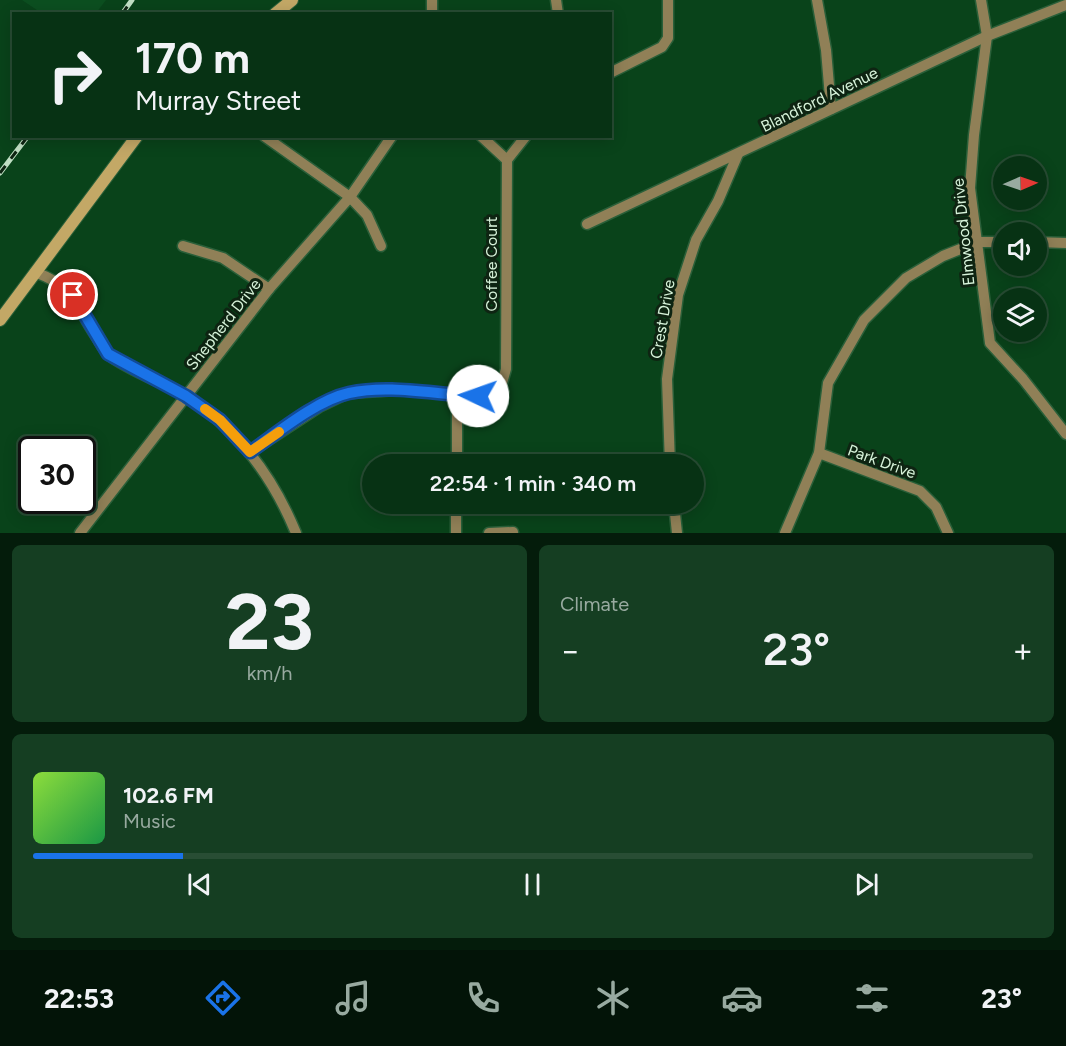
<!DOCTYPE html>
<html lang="en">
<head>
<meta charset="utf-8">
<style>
  :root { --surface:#073214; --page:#153e22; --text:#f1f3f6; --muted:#98aaa0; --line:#284d34; --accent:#1a73e8 }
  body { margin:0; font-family:Figtree,sans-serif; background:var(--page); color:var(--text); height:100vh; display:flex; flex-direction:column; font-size:22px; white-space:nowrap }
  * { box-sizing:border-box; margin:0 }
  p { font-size:20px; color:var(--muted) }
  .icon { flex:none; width:33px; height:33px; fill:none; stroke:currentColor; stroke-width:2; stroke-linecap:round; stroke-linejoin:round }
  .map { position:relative; height:533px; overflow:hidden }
  .panel { display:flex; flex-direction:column; gap:12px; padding:12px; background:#041c0b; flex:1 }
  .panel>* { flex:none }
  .banner { position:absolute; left:12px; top:12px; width:600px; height:126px; border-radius:0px; box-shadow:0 3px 15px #0003,0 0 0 2px var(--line); background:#073214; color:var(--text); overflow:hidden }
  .needle { width:39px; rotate:88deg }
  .tools { position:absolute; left:993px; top:156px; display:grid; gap:12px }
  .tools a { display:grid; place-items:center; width:54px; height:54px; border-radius:50%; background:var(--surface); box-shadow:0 3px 15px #0003,0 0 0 2px var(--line); font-size:30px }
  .speed { position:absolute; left:18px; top:436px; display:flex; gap:12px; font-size:30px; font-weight:700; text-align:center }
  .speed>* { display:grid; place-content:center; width:78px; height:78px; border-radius:50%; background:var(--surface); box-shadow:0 3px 15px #0003,0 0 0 2px var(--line); line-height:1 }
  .speed .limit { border:3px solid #111; border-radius:9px; background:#fff; color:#111 }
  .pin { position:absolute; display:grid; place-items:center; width:51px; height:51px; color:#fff; margin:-26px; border:3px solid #fff; border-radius:50%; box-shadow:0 2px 6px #0007 }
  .me { position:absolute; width:66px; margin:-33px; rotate:273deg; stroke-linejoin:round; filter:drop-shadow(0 0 4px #0008) }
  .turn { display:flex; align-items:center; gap:21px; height:126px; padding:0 24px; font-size:27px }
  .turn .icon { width:78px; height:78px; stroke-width:2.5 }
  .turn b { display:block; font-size:42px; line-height:51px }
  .big { font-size:45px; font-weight:600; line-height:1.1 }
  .panel .widget { flex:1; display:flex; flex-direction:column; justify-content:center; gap:9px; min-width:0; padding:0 21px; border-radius:9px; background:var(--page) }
  .panel .dial { align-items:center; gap:0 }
  .dial b { font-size:78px; line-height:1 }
  .song { display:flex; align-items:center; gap:18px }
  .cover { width:72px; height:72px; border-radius:9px; background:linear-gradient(135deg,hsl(90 70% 55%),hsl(140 70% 35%)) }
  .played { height:6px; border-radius:3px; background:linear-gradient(90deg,var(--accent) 15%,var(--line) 15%) }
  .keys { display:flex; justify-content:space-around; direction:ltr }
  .heat { display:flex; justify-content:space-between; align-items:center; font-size:33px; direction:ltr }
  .panel .tiles { flex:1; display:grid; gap:12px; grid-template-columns:1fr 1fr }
  .widget:last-child { grid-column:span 2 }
  .trip { position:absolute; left:362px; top:454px; width:342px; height:60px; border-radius:30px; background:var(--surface); box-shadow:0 3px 15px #0003,0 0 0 2px var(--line); font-weight:600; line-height:60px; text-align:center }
  .dock { display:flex; height:96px; justify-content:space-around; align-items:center; background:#031408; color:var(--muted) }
  .dock .icon { width:42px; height:42px }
  .dock .selected { color:var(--accent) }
  .dock b { font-size:27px; color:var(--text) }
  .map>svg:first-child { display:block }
  .built { fill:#0c4f20 }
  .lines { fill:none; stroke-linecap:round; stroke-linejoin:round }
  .street-casing { stroke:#2a5f39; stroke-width:13 }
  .secondary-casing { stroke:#2a5f39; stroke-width:14 }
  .street { stroke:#908057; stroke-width:10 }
  .secondary { stroke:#c3a866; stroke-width:12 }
  .rail-casing { stroke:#c0dfc4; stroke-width:5 }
  .rail { stroke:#0e2412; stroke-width:3; stroke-dasharray:9; stroke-linecap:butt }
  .route-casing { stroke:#114b97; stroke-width:15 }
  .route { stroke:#1a73e8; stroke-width:10 }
  .slow { stroke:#f59e0b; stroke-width:10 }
  .labels { text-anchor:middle; stroke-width:6; stroke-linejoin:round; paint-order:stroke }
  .street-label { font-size:16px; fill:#d7f3da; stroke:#0e2412 }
</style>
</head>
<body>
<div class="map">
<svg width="1066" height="533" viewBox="0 0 1066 533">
  <rect width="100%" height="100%" fill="#09431a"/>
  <!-- built -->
  <polygon class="built" points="22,0 106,0 96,13 43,14"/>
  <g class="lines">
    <!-- street casing -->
    <g class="street-casing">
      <g id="street">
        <polyline points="556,0 558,14"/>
        <polyline points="817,0 826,50 831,109"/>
        <polyline points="981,0 987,36 974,135 970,188 990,343 1023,379 1066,434"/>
        <polyline points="432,14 432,0"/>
        <polyline points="610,73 662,47 668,38 668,0"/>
        <polyline points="264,136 350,197 367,215 381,246"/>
        <polyline points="507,160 526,136"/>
        <polyline points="587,224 987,36 1066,5"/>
        <polyline points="1036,242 1066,243"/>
        <polyline points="183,246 223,258 269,289"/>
        <path d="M35,272C77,288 74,304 96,336C100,342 104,350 109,355C130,371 163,382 186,396C238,429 273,477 296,533"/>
        <polyline points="250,452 319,407 348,393 397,390 478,396 492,393 502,383 506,369 507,160 481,136"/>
        <polyline points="819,453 920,491 936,507 948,533"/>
        <polyline points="457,465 457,396"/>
        <polyline points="670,465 667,379 678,295 696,240 718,201 738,154"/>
        <polyline points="674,504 677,533"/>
        <polyline points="80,533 269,289 350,197 392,136"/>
        <polyline points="456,533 456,504"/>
        <polyline points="489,533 513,532"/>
        <polyline points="785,533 819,453 828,383 864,320 906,278 943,256 978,242 1004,242"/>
      </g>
    </g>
    <!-- secondary casing -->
    <g class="secondary-casing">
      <g id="secondary">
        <polyline points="275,14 292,0"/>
        <polyline points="0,320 137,136"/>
      </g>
    </g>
    <!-- street -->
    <use href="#street" class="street"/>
    <!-- secondary -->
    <use href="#secondary" class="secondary"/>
    <!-- rail casing -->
    <g class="rail-casing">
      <g id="rail">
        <polyline points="122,14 132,0"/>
        <polyline points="0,173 28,136"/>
      </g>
    </g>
    <!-- rail -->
    <use href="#rail" class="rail"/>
  </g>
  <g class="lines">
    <!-- route casing -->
    <g class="route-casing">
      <path id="route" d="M73,295L108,354L186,396L220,420L250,452C277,433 317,400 349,393C391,384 436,395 478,396"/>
    </g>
    <!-- route -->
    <use href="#route" class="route"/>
    <!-- slow -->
    <polyline class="slow" points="205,409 220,420 250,452 279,432"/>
  </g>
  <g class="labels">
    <!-- street labels -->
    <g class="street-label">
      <text transform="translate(819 99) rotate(-26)" y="6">Blandford Avenue</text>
      <text transform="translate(963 232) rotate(-96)" y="6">Elmwood Drive</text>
      <text transform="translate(491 264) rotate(-90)" y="6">Coffee Court</text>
      <text transform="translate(662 319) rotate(-80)" y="6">Crest Drive</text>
      <text transform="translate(223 324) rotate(-52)" y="6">Shepherd Drive</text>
      <text transform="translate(882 461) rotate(20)" y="6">Park Drive</text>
    </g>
  </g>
</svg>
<div class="tools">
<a><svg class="needle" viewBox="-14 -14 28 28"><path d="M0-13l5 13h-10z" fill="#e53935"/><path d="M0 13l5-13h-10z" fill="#98aaa0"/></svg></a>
<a><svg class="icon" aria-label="sound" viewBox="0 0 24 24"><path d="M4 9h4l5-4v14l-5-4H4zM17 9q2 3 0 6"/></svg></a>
<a><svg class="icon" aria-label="layers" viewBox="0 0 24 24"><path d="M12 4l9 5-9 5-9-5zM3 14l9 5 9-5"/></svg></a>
</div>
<div class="speed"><div class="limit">30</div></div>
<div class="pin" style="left:73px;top:295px;background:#d93025"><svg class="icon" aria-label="arrive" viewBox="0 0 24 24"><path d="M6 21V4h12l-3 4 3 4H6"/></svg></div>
<svg class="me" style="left:478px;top:396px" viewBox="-20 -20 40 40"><circle r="19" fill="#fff"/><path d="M0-13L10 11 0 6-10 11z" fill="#1a73e8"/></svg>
<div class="trip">22:54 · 1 min · 340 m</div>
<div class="banner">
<div class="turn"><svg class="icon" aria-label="right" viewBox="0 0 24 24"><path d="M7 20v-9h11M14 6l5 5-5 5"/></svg><div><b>170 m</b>Murray Street</div></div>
</div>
</div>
<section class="panel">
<div class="tiles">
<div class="widget dial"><b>23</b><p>km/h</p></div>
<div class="widget"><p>Climate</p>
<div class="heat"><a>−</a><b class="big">23°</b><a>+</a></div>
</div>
<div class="widget">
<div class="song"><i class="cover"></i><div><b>102.6 FM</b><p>Music</p></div></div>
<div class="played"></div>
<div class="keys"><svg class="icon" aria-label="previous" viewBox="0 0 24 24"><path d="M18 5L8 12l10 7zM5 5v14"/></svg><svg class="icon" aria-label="pause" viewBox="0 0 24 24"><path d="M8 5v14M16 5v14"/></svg><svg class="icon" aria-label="next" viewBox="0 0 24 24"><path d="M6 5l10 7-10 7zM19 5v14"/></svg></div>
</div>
</div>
</section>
<nav class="dock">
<b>22:53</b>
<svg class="icon selected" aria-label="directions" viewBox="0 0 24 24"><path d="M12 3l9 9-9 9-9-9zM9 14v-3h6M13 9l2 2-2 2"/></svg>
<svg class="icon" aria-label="music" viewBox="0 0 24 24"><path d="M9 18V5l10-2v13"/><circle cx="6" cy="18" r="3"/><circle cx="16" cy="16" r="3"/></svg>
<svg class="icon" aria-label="phone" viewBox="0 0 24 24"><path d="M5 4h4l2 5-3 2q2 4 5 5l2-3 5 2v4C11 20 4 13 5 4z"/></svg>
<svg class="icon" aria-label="climate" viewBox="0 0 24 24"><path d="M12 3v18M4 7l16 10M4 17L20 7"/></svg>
<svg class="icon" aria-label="car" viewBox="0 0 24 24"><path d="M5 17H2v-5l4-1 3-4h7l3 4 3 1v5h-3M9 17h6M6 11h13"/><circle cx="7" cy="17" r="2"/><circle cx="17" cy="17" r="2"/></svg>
<svg class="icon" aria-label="filters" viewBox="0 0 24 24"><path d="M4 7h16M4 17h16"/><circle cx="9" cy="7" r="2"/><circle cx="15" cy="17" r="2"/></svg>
<b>23°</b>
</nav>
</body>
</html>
